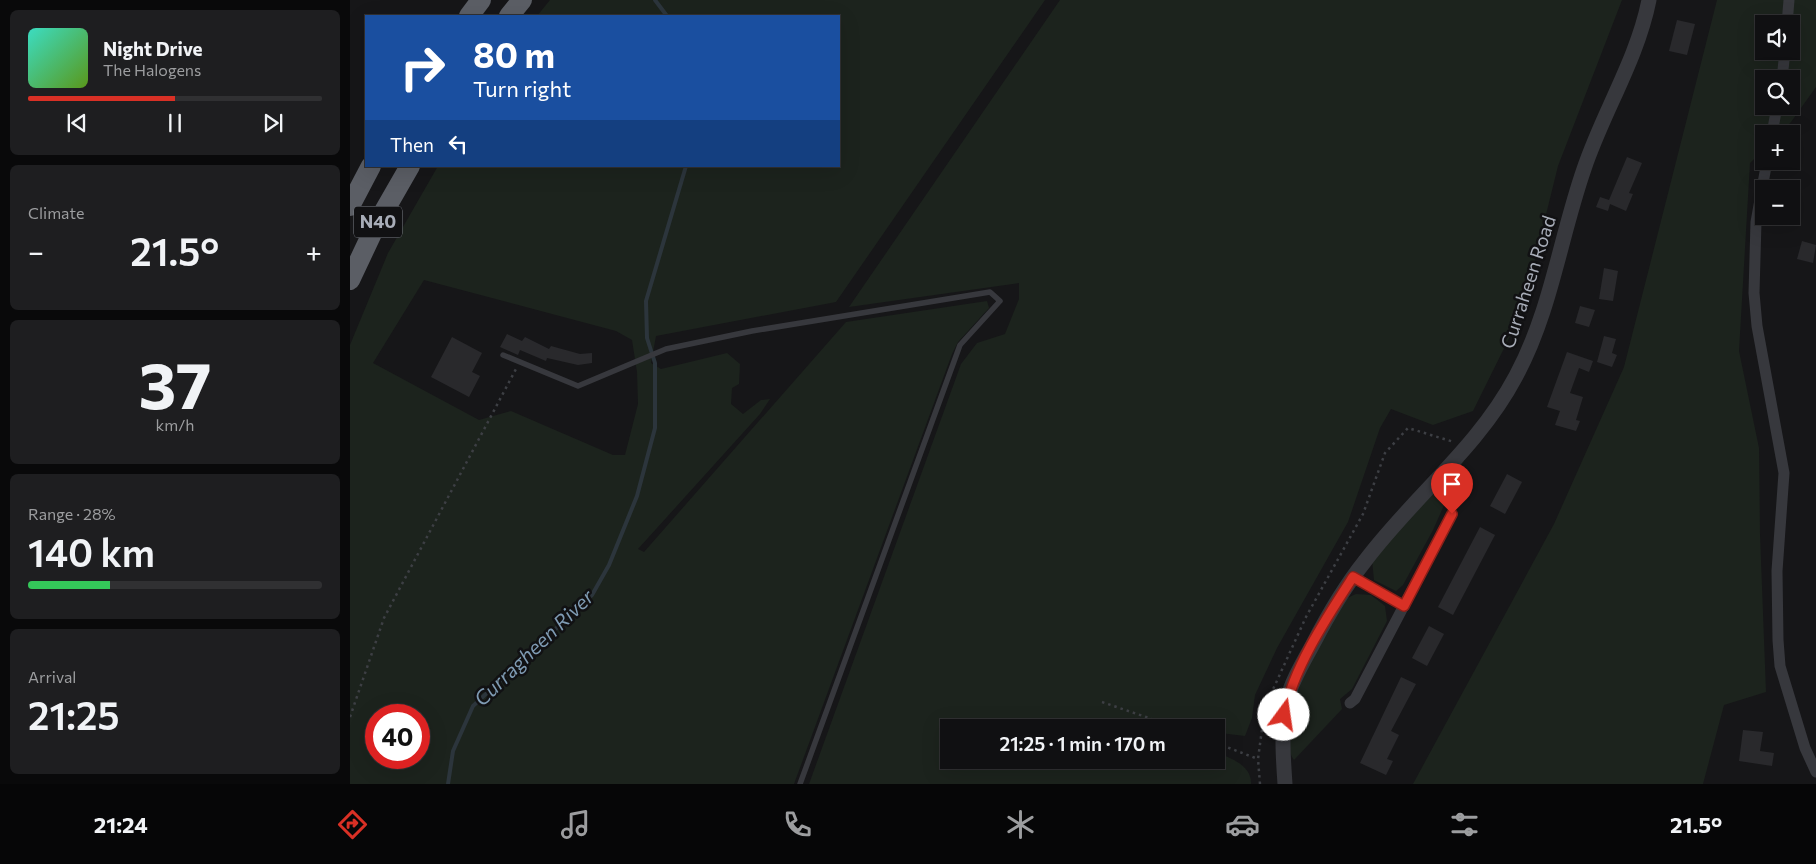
<!DOCTYPE html>
<html lang="en">
<head>
<meta charset="utf-8">
<style>
  :root { --surface:#101012; --page:#1e1e20; --text:#f1f3f6; --muted:#9c9d9f; --line:#303032; --accent:#d93025 }
  body { margin:0; font-family:Commissioner,sans-serif; background:var(--page); color:var(--text); height:100vh; display:flex; flex-direction:column; font-size:19px; white-space:nowrap }
  * { box-sizing:border-box; margin:0 }
  p { font-size:16px; color:var(--muted) }
  .icon { flex:none; width:28px; height:28px; fill:none; stroke:currentColor; stroke-width:2; stroke-linecap:round; stroke-linejoin:round }
  .map { position:relative; flex:1; overflow:hidden }
  .details { display:flex; flex-direction:column; gap:10px; padding:10px; background:#09090a; width:350px }
  .details>* { flex:none }
  .top-card { position:absolute; left:15px; top:15px; width:475px; height:152px; border-radius:0px; box-shadow:0 5px 20px #0002,0 0 0 1px var(--line); background:#1a4fa0; color:#fff; overflow:hidden }
  .fabs { position:absolute; left:1405px; top:15px; display:grid; gap:10px }
  .fabs a { display:grid; place-items:center; width:45px; height:45px; border-radius:0px; background:var(--surface); box-shadow:0 5px 20px #0002,0 0 0 1px var(--line); font-size:25px }
  .speed { position:absolute; left:15px; top:704px; display:flex; gap:10px; font-size:25px; font-weight:700; text-align:center }
  .speed>* { display:grid; place-content:center; width:65px; height:65px; border-radius:50%; background:var(--surface); box-shadow:0 5px 20px #0002,0 0 0 1px var(--line); line-height:1 }
  .speed .limit { border:8px solid #d22; background:#fff; color:#111 }
  .pin { position:absolute; display:grid; place-items:center; width:42px; height:42px; color:#fff; margin:-51px -21px; border-radius:50% 50% 50% 0; rotate:-45deg; box-shadow:0 0 5px #0007 }
  .pin .icon { rotate:45deg }
  .me { position:absolute; width:55px; margin:-28px; rotate:14deg; stroke-linejoin:round; filter:drop-shadow(0 0 4px #0008) }
  .turn { display:flex; align-items:center; gap:18px; height:105px; padding:0 25px; font-size:22px }
  .turn .icon { width:65px; height:65px; stroke-width:2.5 }
  .turn b { display:block; font-size:35px; line-height:42px }
  .then { display:flex; align-items:center; height:48px; padding:0 25px; background:#0003; gap:10px; font-size:19px }
  .big { font-size:38px; font-weight:600; line-height:1.1 }
  .details .widget { flex:1; display:flex; flex-direction:column; justify-content:center; gap:8px; min-width:0; padding:0 18px; border-radius:8px; background:var(--page) }
  .details .dial { align-items:center; gap:0 }
  .dial b { font-size:65px; line-height:1 }
  .song { display:flex; align-items:center; gap:15px }
  .cover { width:60px; height:60px; border-radius:8px; background:linear-gradient(135deg,hsl(170 70% 55%),hsl(90 70% 35%)) }
  .played { height:5px; border-radius:2px; background:linear-gradient(90deg,var(--accent) 50%,var(--line) 50%) }
  .keys { display:flex; justify-content:space-around; direction:ltr }
  .heat { display:flex; justify-content:space-between; align-items:center; font-size:28px; direction:ltr }
  .charge { height:8px; border-radius:4px; background:linear-gradient(90deg,#34c759 28%,var(--line) 0) }
  .trip { position:absolute; left:590px; top:719px; width:285px; height:50px; border-radius:0px; background:var(--surface); box-shadow:0 5px 20px #0002,0 0 0 1px var(--line); font-weight:600; line-height:50px; text-align:center }
  .menu { display:flex; height:80px; justify-content:space-around; align-items:center; background:#060607; color:var(--muted) }
  .menu .icon { width:35px; height:35px }
  .menu .active { color:var(--accent) }
  .menu b { font-size:22px; color:var(--text) }
  main { display:flex; flex:1; min-height:0 }
  .map>svg:first-child { display:block }
  .green { fill:#1c231d; fill-rule:evenodd }
  .lines { fill:none; stroke-linecap:round; stroke-linejoin:round }
  .stream { stroke:#2c353c; stroke-width:4 }
  .building { fill:#29292c }
  .path { stroke:#3d3f44; stroke-width:2.5; stroke-dasharray:2.5 4; stroke-linecap:butt }
  .service { stroke:#37383d; stroke-width:5.5 }
  .minor { stroke:#37383d; stroke-width:11 }
  .tertiary { stroke:#37383d; stroke-width:15 }
  .trunk { stroke:#5b5e65; stroke-width:20 }
  .route-casing { stroke:#8d1f18; stroke-width:12 }
  .route { stroke:#d93025; stroke-width:9 }
  .labels { text-anchor:middle; stroke-width:5; stroke-linejoin:round; paint-order:stroke }
  .shield { fill:#111113; stroke:#7b7e86; stroke-width:1 }
  .shield-label { font-size:18px; font-weight:bold; fill:#a8adb8 }
  .street-label { font-size:19px; fill:#a8adb8; stroke:#111113 }
  .water-label { font-size:20px; font-style:italic; fill:#7f9bb3; stroke:#111113 }
</style>
</head>
<body>
<main>
<section class="details">
<div class="widget">
<div class="song"><i class="cover"></i><div><b>Night Drive</b><p>The Halogens</p></div></div>
<div class="played"></div>
<div class="keys"><svg class="icon" aria-label="previous" viewBox="0 0 24 24"><path d="M18 5L8 12l10 7zM5 5v14"/></svg><svg class="icon" aria-label="pause" viewBox="0 0 24 24"><path d="M8 5v14M16 5v14"/></svg><svg class="icon" aria-label="next" viewBox="0 0 24 24"><path d="M6 5l10 7-10 7zM19 5v14"/></svg></div>
</div>
<div class="widget"><p>Climate</p>
<div class="heat"><a>−</a><b class="big">21.5°</b><a>+</a></div>
</div>
<div class="widget dial"><b>37</b><p>km/h</p></div>
<div class="widget"><p>Range · 28%</p><b class="big">140 km</b><div class="charge"></div></div>
<div class="widget"><p>Arrival</p><b class="big">21:25</b></div>
</section>
<div class="map">
<svg width="1466" height="784" viewBox="0 0 1466 784">
  <rect width="100%" height="100%" fill="#161618"/>
  <!-- green -->
  <g class="green">
    <path d="M200,0H695L486,302L306,336L301,363L311,369L377,353L390,364L389,384L382,388L381,404L393,414L411,400L420,399L410,414L288,549L294,552L496,322L637,301L639,308L608,342L602,354L444,784H0V345L38,253L88,166H489V16H187ZM74,280L266,331L282,340L287,372L288,404L275,455H263L161,411L129,420L23,363ZM26,715H69V758H26Z"/>
    <path d="M710,0H1272L1208,166L1172,312L1123,411L1083,425L1041,409L1030,428L998,522L927,648L905,695L902,718L895,736L870,733L866,748V728H599V760H866V752C880,758 902,765 901,784H459L611,364L627,343L655,334L669,299V283L499,307Z"/>
    <path d="M1367,0H1466V87L1441,122L1429,134H1414V149L1400,163L1389,351L1409,448L1410,534L1416,692L1374,705L1353,784H1063L1204,524L1274,367ZM1414,24H1441V51H1414ZM1414,79H1441V106H1414Z"/>
    <polygon points="1115,458 1083,530 1053,585 1046,591 1024,580 1022,560"/>
    <path d="M1006,594L1021,595L1035,606L1037,621L1002,689L990,699L992,709L944,760C924,728 959,665 974,636C980,624 986,608 996,599C999,597 1003,595 1006,594Z"/>
  </g>
  <g class="lines">
    <!-- stream -->
    <g class="stream">
      <polyline points="305,0 317,16"/>
      <polyline points="98,784 103,751 123,706 242,595 259,565 287,496 305,428 305,363 297,338 296,301 336,166"/>
    </g>
  </g>
  <!-- building -->
  <g class="building">
    <polygon points="1327,20 1345,24 1337,55 1319,51"/>
    <polygon points="1277,157 1292,163 1279,193 1283,194 1276,211 1260,204 1258,211 1246,207 1250,197 1259,200"/>
    <polygon points="1452,241 1466,245 1463,263 1447,259"/>
    <polygon points="1254,268 1268,271 1263,301 1249,299"/>
    <polygon points="1230,306 1245,310 1239,327 1225,323"/>
    <polygon points="157,334 172,341 175,337 199,349 201,346 230,354 242,353 242,363 228,365 197,358 196,361 170,350 168,355 150,347"/>
    <polygon points="1254,336 1266,339 1262,353 1267,355 1262,367 1247,362"/>
    <polygon points="102,337 132,353 122,372 130,376 119,397 81,377"/>
    <polygon points="1217,352 1243,361 1239,372 1229,368 1220,393 1233,397 1226,420 1230,421 1226,431 1205,425 1210,411 1197,407"/>
    <polygon points="1157,474 1172,482 1155,514 1140,506"/>
    <polygon points="1130,527 1145,535 1103,615 1088,607"/>
    <polygon points="1079,626 1094,634 1077,666 1062,658"/>
    <polygon points="1051,677 1066,684 1041,731 1049,735 1037,759 1043,761 1036,775 1010,763"/>
    <polygon points="1393,730 1413,732 1410,751 1424,753 1422,766 1389,761"/>
  </g>
  <g class="lines">
    <!-- path -->
    <g class="path">
      <polyline points="752,702 828,728"/>
      <polyline points="0,717 34,618 166,369"/>
      <polyline points="866,743 908,759"/>
      <polyline points="910,784 908,759 915,707 956,617 1013,514 1035,453 1058,428 1104,442"/>
    </g>
    <!-- service -->
    <polyline class="service" points="153,355 228,386 316,349 402,331 640,292 650,301 610,345 450,784"/>
    <!-- minor -->
    <g class="minor">
      <polyline points="1437,24 1439,0"/>
      <polyline points="1432,79 1435,51"/>
      <polyline points="1422,134 1427,106"/>
      <polyline points="1417,161 1406,222 1404,293 1407,326 1434,473 1427,571 1428,640 1430,666 1455,748 1466,772"/>
      <polyline points="1003,577 1054,606"/>
      <polyline points="1000,703 1005,699 1102,514"/>
    </g>
    <!-- tertiary -->
    <path class="tertiary" d="M935,784C933,756 931,727 937,700C942,680 954,661 963,644C978,615 995,586 1015,561C1063,497 1128,448 1166,376C1201,311 1210,238 1234,169C1253,112 1287,60 1299,0"/>
    <!-- trunk -->
    <g class="trunk">
      <polyline points="119,16 131,0"/>
      <polyline points="159,16 172,0"/>
      <polyline points="0,206 21,166"/>
      <polyline points="0,280 25,227 60,166"/>
    </g>
  </g>
  <g class="lines">
    <!-- route casing -->
    <g class="route-casing">
      <path id="route" d="M934,715C943,668 977,617 1003,577L1054,606L1102,514"/>
    </g>
    <!-- route -->
    <use href="#route" class="route"/>
  </g>
  <g class="labels">
    <!-- shield labels -->
    <rect class="shield" x="4" y="206.5" width="48" height="31" rx="4"/>
    <g class="shield-label">
      <text x="28" y="228">N40</text>
    </g>
    <!-- street labels -->
    <g class="street-label">
      <text transform="translate(1178 282) rotate(-72)" y="7">Curraheen Road</text>
    </g>
    <!-- water labels -->
    <g class="water-label">
      <text transform="translate(184 648) rotate(-44)" y="7">Curragheen River</text>
    </g>
  </g>
</svg>
<div class="fabs">
<a><svg class="icon" aria-label="sound" viewBox="0 0 24 24"><path d="M4 9h4l5-4v14l-5-4H4zM17 9q2 3 0 6"/></svg></a>
<a><svg class="icon" aria-label="search" viewBox="0 0 24 24"><circle cx="10" cy="10" r="6"/><path d="M15 15l6 6"/></svg></a>
<a>+</a>
<a>−</a>
</div>
<div class="speed"><div class="limit">40</div></div>
<div class="pin" style="left:1102px;top:514px;background:#d93025"><svg class="icon" aria-label="arrive" viewBox="0 0 24 24"><path d="M6 21V4h12l-3 4 3 4H6"/></svg></div>
<svg class="me" style="left:934px;top:715px" viewBox="-20 -20 40 40"><circle r="19" fill="#fff"/><path d="M0-13L10 11 0 6-10 11z" fill="#d93025"/></svg>
<div class="trip">21:25 · 1 min · 170 m</div>
<div class="top-card">
<div class="turn"><svg class="icon" aria-label="right" viewBox="0 0 24 24"><path d="M7 20v-9h11M14 6l5 5-5 5"/></svg><div><b>80 m</b>Turn right</div></div>
<div class="then">Then<svg class="icon" aria-label="left" viewBox="0 0 24 24"><path d="M17 20v-9H6M10 6l-5 5 5 5"/></svg></div>
</div>
</div>
</main>
<nav class="menu">
<b>21:24</b>
<svg class="icon active" aria-label="directions" viewBox="0 0 24 24"><path d="M12 3l9 9-9 9-9-9zM9 14v-3h6M13 9l2 2-2 2"/></svg>
<svg class="icon" aria-label="music" viewBox="0 0 24 24"><path d="M9 18V5l10-2v13"/><circle cx="6" cy="18" r="3"/><circle cx="16" cy="16" r="3"/></svg>
<svg class="icon" aria-label="phone" viewBox="0 0 24 24"><path d="M5 4h4l2 5-3 2q2 4 5 5l2-3 5 2v4C11 20 4 13 5 4z"/></svg>
<svg class="icon" aria-label="climate" viewBox="0 0 24 24"><path d="M12 3v18M4 7l16 10M4 17L20 7"/></svg>
<svg class="icon" aria-label="car" viewBox="0 0 24 24"><path d="M5 17H2v-5l4-1 3-4h7l3 4 3 1v5h-3M9 17h6M6 11h13"/><circle cx="7" cy="17" r="2"/><circle cx="17" cy="17" r="2"/></svg>
<svg class="icon" aria-label="filters" viewBox="0 0 24 24"><path d="M4 7h16M4 17h16"/><circle cx="9" cy="7" r="2"/><circle cx="15" cy="17" r="2"/></svg>
<b>21.5°</b>
</nav>
</body>
</html>
